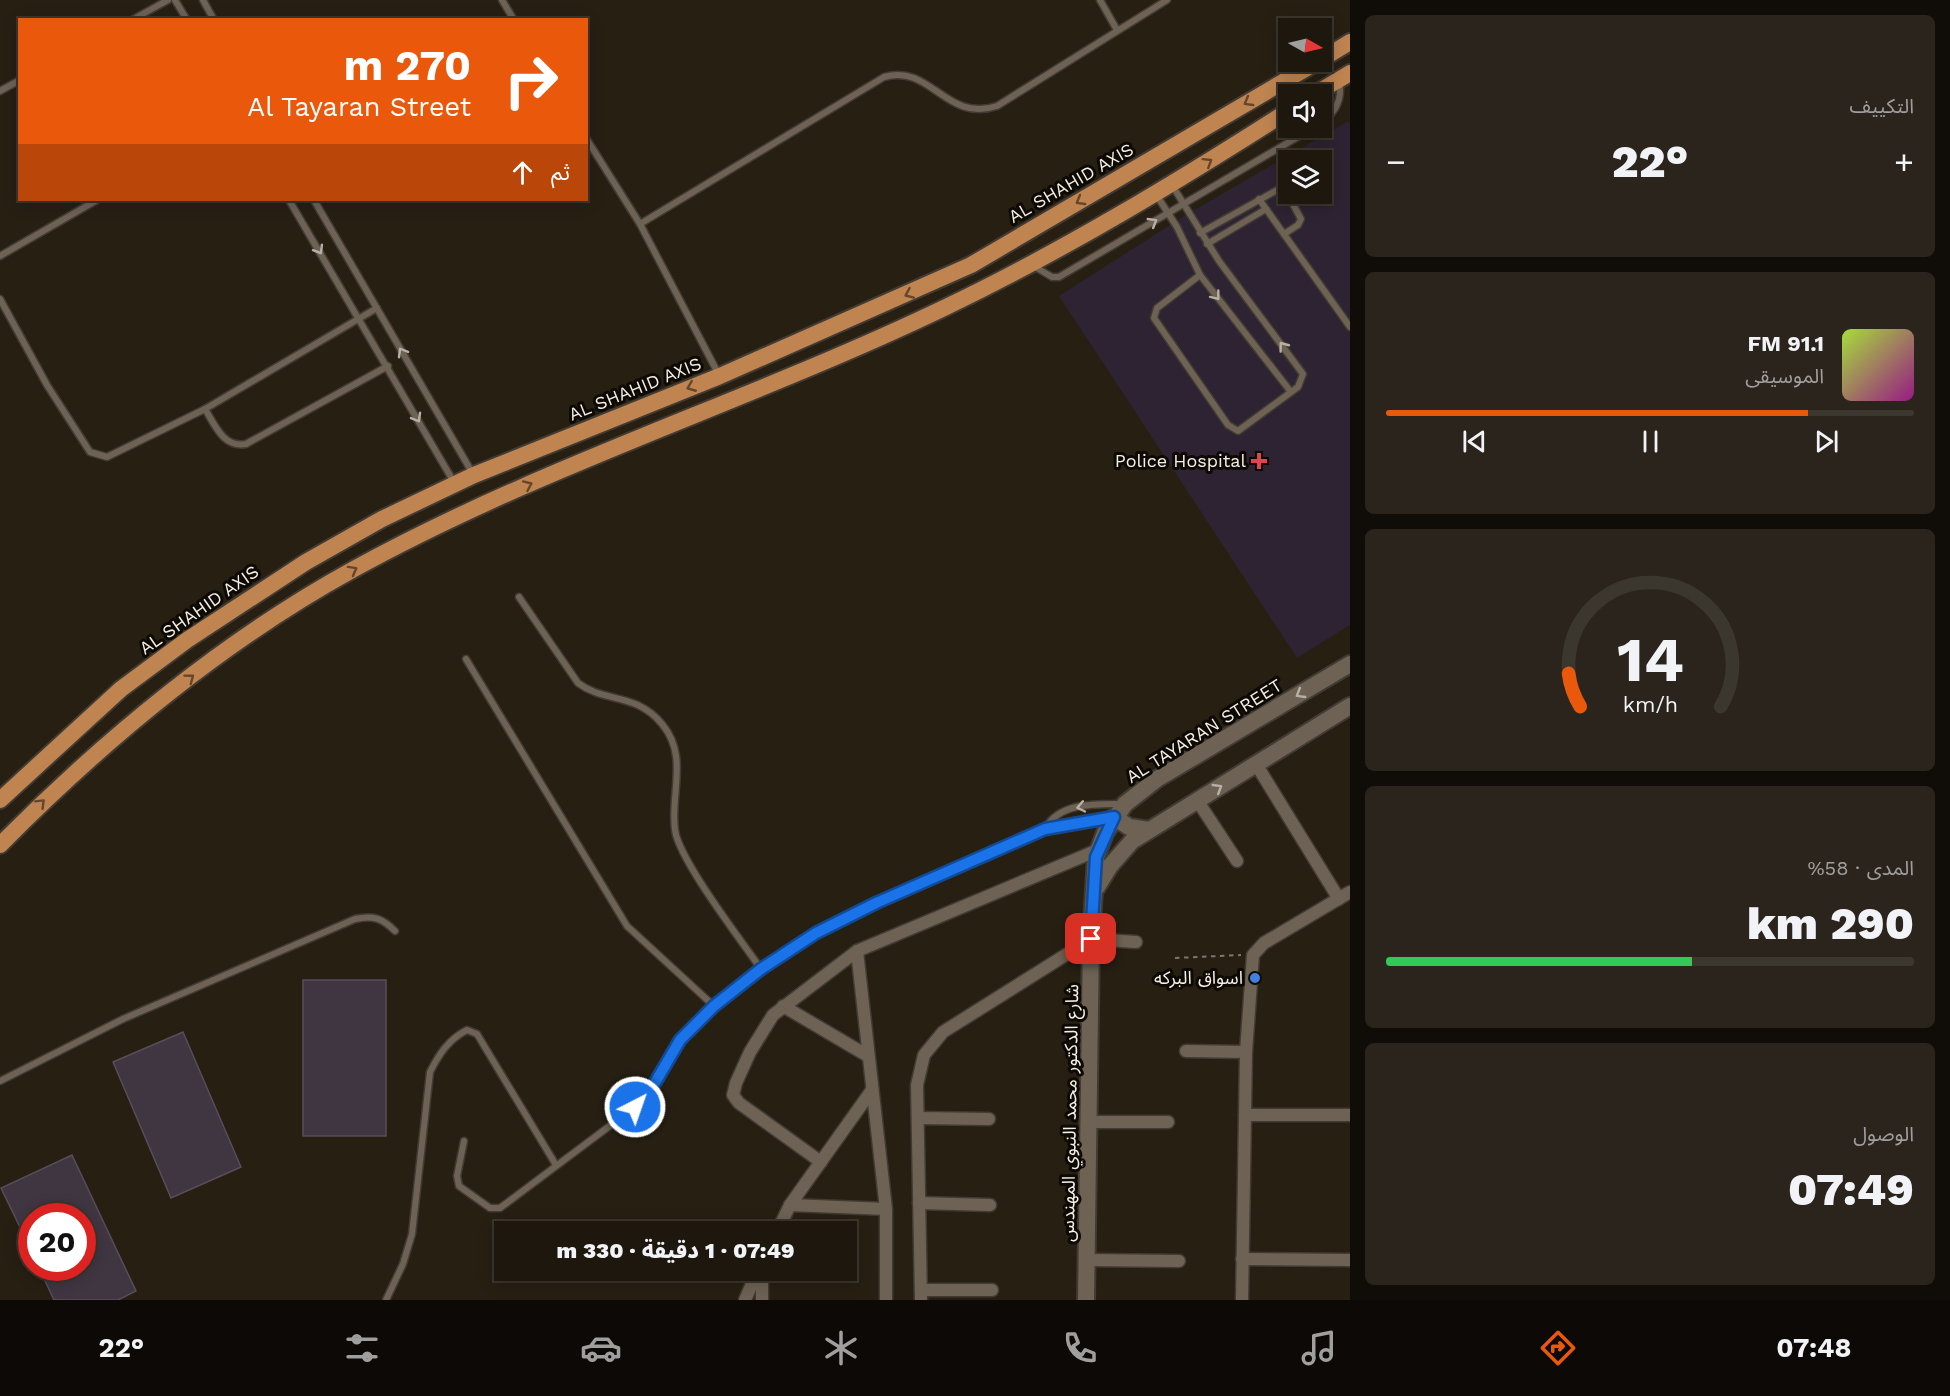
<!DOCTYPE html>
<html lang="ar">
<head>
<meta charset="utf-8">
<style>
  :root { --surface:#1d170e; --page:#2a241c; --text:#f1f3f6; --muted:#a09f9e; --line:#3b362e; --accent:#ea580c }
  body { margin:0; font-family:"Work Sans","Noto Sans Arabic",sans-serif; background:var(--page); color:var(--text); direction:rtl; height:100vh; display:flex; flex-direction:column; font-size:22px; white-space:nowrap }
  * { box-sizing:border-box; margin:0 }
  p { font-size:20px; color:var(--muted) }
  .icon { flex:none; width:33px; height:33px; fill:none; stroke:currentColor; stroke-width:2; stroke-linecap:round; stroke-linejoin:round }
  .map { position:relative; flex:1; overflow:hidden; direction:ltr }
  .sheet { display:flex; flex-direction:column; gap:15px; padding:15px; background:#100d08; width:600px }
  .sheet>* { flex:none }
  .hud { position:absolute; left:18px; top:18px; width:570px; height:183px; border-radius:0px; box-shadow:0 3px 15px #0003,0 0 0 2px var(--line); direction:rtl; background:#ea580c; color:#fff; overflow:hidden }
  .needle { width:39px; rotate:98deg }
  .fabs { position:absolute; left:1278px; top:18px; display:grid; gap:12px }
  .fabs a { display:grid; place-items:center; width:54px; height:54px; border-radius:0px; background:var(--surface); box-shadow:0 3px 15px #0003,0 0 0 2px var(--line); font-size:30px }
  .speed { position:absolute; left:18px; top:1203px; display:flex; gap:12px; font-size:30px; font-weight:700; text-align:center }
  .speed>* { display:grid; place-content:center; width:78px; height:78px; border-radius:50%; background:var(--surface); box-shadow:0 3px 15px #0003,0 0 0 2px var(--line); line-height:1 }
  .speed .limit { border:9px solid #d22; background:#fff; color:#111 }
  .pin { position:absolute; display:grid; place-items:center; width:51px; height:51px; color:#fff; margin:-26px; border-radius:12px; box-shadow:0 3px 9px #0006 }
  .me { position:absolute; width:66px; margin:-33px; rotate:41deg; stroke-linejoin:round; filter:drop-shadow(0 0 4px #0008) }
  .turn { display:flex; align-items:center; gap:21px; height:126px; padding:0 18px; font-size:27px }
  .turn .icon { width:78px; height:78px; stroke-width:2.5 }
  .turn b { display:block; font-size:42px; line-height:51px }
  .then { display:flex; align-items:center; height:57px; padding:0 18px; background:#0003; gap:12px; font-size:22px }
  .big { font-size:45px; font-weight:800; line-height:1.1 }
  .sheet .tile { flex:1; display:flex; flex-direction:column; justify-content:center; gap:9px; min-width:0; padding:0 21px; border-radius:9px; background:var(--page) }
  .sheet .dial { align-items:center; gap:0 }
  .dial svg { height:156px; overflow:visible; fill:none; stroke:var(--line); stroke-width:7; stroke-linecap:round; text-anchor:middle }
  .dial text { fill:var(--text); stroke:none }
  .song { display:flex; align-items:center; gap:18px }
  .cover { width:72px; height:72px; border-radius:9px; background:linear-gradient(135deg,hsl(80 70% 55%),hsl(310 70% 35%)) }
  .played { height:6px; border-radius:3px; background:linear-gradient(90deg,var(--accent) 80%,var(--line) 80%) }
  .keys { display:flex; justify-content:space-around; direction:ltr }
  .heat { display:flex; justify-content:space-between; align-items:center; font-size:33px; direction:ltr }
  .charge { height:9px; border-radius:4px; background:linear-gradient(90deg,#34c759 58%,var(--line) 0) }
  .trip { position:absolute; left:494px; top:1221px; width:363px; height:60px; border-radius:0px; background:var(--surface); box-shadow:0 3px 15px #0003,0 0 0 2px var(--line); font-weight:800; line-height:60px; text-align:center; direction:rtl }
  .tab-bar { display:flex; height:96px; justify-content:space-around; align-items:center; background:#0c0906; color:var(--muted) }
  .tab-bar .icon { width:42px; height:42px }
  .tab-bar .current { color:var(--accent) }
  .tab-bar b { font-size:27px; color:var(--text) }
  main { display:flex; flex:1; min-height:0 }
  .map>svg:first-child { display:block }
  .medical { fill:#2d2332; fill-rule:evenodd }
  .building { fill:#403642; stroke:#584d5a; stroke-width:1.5 }
  .lines { fill:none; stroke-linecap:round; stroke-linejoin:round }
  .service-casing { stroke:#423b33; stroke-width:9 }
  .minor-casing { stroke:#423b33; stroke-width:15 }
  .secondary-casing { stroke:#423b33; stroke-width:20 }
  .primary-casing { stroke:#423b33; stroke-width:20 }
  .path { stroke:#7d766b; stroke-width:2; stroke-dasharray:4.5 4.5; stroke-linecap:butt }
  .service { stroke:#6d6254; stroke-width:6 }
  .minor { stroke:#6d6254; stroke-width:12 }
  .secondary { stroke:#6d6254; stroke-width:16 }
  .primary { stroke:#c08451; stroke-width:16 }
  .oneway { stroke:#66462b }
  .oneway2 { stroke:#b8b0a4 }
  .route-casing { stroke:#114b97; stroke-width:15 }
  .route { stroke:#1a73e8; stroke-width:10 }
  .health-dot { fill:#e0444e; stroke:#0d0905; stroke-width:2 }
  .shop-dot { fill:#3f7fe0; stroke:#0d0905; stroke-width:2 }
  .labels { text-anchor:middle; stroke-width:6; stroke-linejoin:round; paint-order:stroke }
  .street-label { font-size:18px; fill:#f5efe6; stroke:#0d0905 }
  .poi-label { font-size:18px; fill:#f5efe6; stroke:#0d0905; text-anchor:end }
</style>
</head>
<body>
<main>
<section class="sheet">
<div class="tile"><p>التكييف</p>
<div class="heat"><a>−</a><b class="big">22°</b><a>+</a></div>
</div>
<div class="tile">
<div class="song"><i class="cover"></i><div><b>91.1 FM</b><p>الموسيقى</p></div></div>
<div class="played"></div>
<div class="keys"><svg class="icon" aria-label="previous" viewBox="0 0 24 24"><path d="M18 5L8 12l10 7zM5 5v14"/></svg><svg class="icon" aria-label="pause" viewBox="0 0 24 24"><path d="M8 5v14M16 5v14"/></svg><svg class="icon" aria-label="next" viewBox="0 0 24 24"><path d="M6 5l10 7-10 7zM19 5v14"/></svg></div>
</div>
<div class="tile dial"><svg viewBox="0 0 100 80">
<path d="M14 69A42 42 0 1 1 86 69"/>
<path d="M14 69A42 42 0 0 1 8 52" stroke="#ea580c"/>
<text x="50" y="56" font-size="32" font-weight="700">14</text>
<text x="50" y="72" font-size="11">km/h</text>
</svg></div>
<div class="tile"><p>المدى · 58%</p><b class="big">290 km</b><div class="charge"></div></div>
<div class="tile"><p>الوصول</p><b class="big">07:49</b></div>
</section>
<div class="map">
<svg width="1350" height="1300" viewBox="0 0 1350 1300">
  <rect width="100%" height="100%" fill="#271f12"/>
  <!-- medical -->
  <path class="medical" d="M1348,121L1350,125V625L1297,658L1059,296L1184,216ZM1288,160H1322V194H1288Z"/>
  <!-- building -->
  <g class="building">
    <rect x="303" y="980" width="83" height="156"/>
    <polygon points="183,1032 241,1167 171,1198 113,1062"/>
    <polygon points="72,1155 136,1291 118,1300 54,1300 39,1268 82,1268 82,1216 32,1216 32,1252 1,1188"/>
  </g>
  <g class="lines">
    <!-- service casing -->
    <g class="service-casing">
      <g id="service">
        <polyline points="175,0 187,20"/>
        <polyline points="203,0 214,20"/>
        <polyline points="502,0 514,20"/>
        <polyline points="1100,0 1117,30"/>
        <polyline points="132,20 168,0"/>
        <polyline points="0,91 20,80"/>
        <path d="M1322,122C1335,113 1343,99 1339,82"/>
        <polyline points="586,138 640,224 719,375"/>
        <polyline points="1172,185 1219,261 1303,374 1298,387 1238,431 1228,425 1154,318 1157,308 1200,275"/>
        <polyline points="1157,196 1177,227 1200,275 1291,392"/>
        <polyline points="1259,199 1350,327"/>
        <polyline points="289,200 455,484"/>
        <polyline points="314,200 473,474"/>
        <path d="M640,224L884,77C931,63 945,123 997,106L1167,0"/>
        <polyline points="1200,233 1279,189 1287,193 1301,219 1298,225 1284,234"/>
        <polyline points="1207,244 1266,209"/>
        <polyline points="0,256 97,200"/>
        <polyline points="1032,265 1052,277 1059,277 1313,128"/>
        <polyline points="0,299 47,385 90,452 107,457 205,409 377,308"/>
        <path d="M205,409C215,425 223,448 246,444L388,366"/>
        <path d="M519,597L578,683C604,703 636,692 662,724C689,756 670,794 675,830C679,860 741,940 761,969"/>
        <polyline points="466,659 627,926 714,1006"/>
        <path d="M1045,829C1059,802 1096,804 1123,804"/>
        <path d="M0,1081L123,1019L355,919C373,915 382,918 395,931"/>
        <polyline points="464,1141 457,1176 459,1186 490,1208 500,1208 635,1107 653,1088 680,1040 714,1006 761,969 816,933 876,903 1045,829 1114,817"/>
        <path d="M386,1300L403,1264L412,1234L430,1072C439,1054 449,1039 467,1030L477,1034L556,1165"/>
      </g>
    </g>
    <!-- minor casing -->
    <g class="minor-casing">
      <g id="minor">
        <polyline points="1256,764 1339,899"/>
        <polyline points="1197,800 1237,861"/>
        <polyline points="857,951 886,1209 886,1300"/>
        <polyline points="783,1006 868,1056"/>
        <polyline points="1186,1051 1246,1052"/>
        <polyline points="1245,1115 1350,1115"/>
        <polyline points="918,1118 989,1119"/>
        <polyline points="1089,1122 1168,1122"/>
        <polyline points="821,1162 739,1103 733,1095 736,1083 750,1052 773,1015 857,951 1098,850"/>
        <polyline points="919,1203 990,1205"/>
        <polyline points="790,1205 886,1209"/>
        <polyline points="777,1232 790,1205 872,1090"/>
        <polyline points="1242,1259 1350,1260"/>
        <polyline points="1087,1260 1179,1261"/>
        <polyline points="921,1290 992,1290"/>
        <polyline points="745,1300 758,1270"/>
        <polyline points="762,1300 762,1270"/>
        <polyline points="921,1300 917,1085 924,1055 943,1032 1091,939 1136,942"/>
        <polyline points="1242,1300 1246,1052 1253,955 1264,943 1350,892"/>
      </g>
    </g>
    <!-- secondary casing -->
    <g class="secondary-casing">
      <g id="secondary">
        <polyline points="1114,817 1129,827 1149,830"/>
        <polyline points="1097,887 1110,866 1132,841 1350,706"/>
        <polyline points="1086,1300 1091,939 1096,857 1105,833 1125,804 1157,779 1350,664"/>
      </g>
    </g>
    <!-- primary casing -->
    <g class="primary-casing">
      <g id="primary">
        <polyline points="1322,59 1350,42"/>
        <polyline points="1315,94 1350,73"/>
        <polyline points="0,800 121,689 187,640 306,562 382,519 474,475 720,376 971,265 1317,62"/>
        <path d="M0,845C105,739 223,641 354,569C543,465 750,401 944,308C1063,251 1177,182 1288,111"/>
      </g>
    </g>
    <!-- path -->
    <polyline class="path" points="1175,958 1241,955"/>
    <!-- service -->
    <use href="#service" class="service"/>
    <!-- minor -->
    <use href="#minor" class="minor"/>
    <!-- secondary -->
    <use href="#secondary" class="secondary"/>
    <!-- primary -->
    <use href="#primary" class="primary"/>
  </g>
  <!-- one-way arrows -->
  <defs><path id="oneway-chevron" d="M-2-3.5L2.5 0L-2 3.5" fill="none" stroke-width="1.6" stroke-linecap="round" stroke-linejoin="round" transform="scale(1.5)"/></defs>
  <g class="oneway">
    <use href="#oneway-chevron" transform="translate(1248 102) rotate(150)"/>
    <use href="#oneway-chevron" transform="translate(1208 162) rotate(-32)"/>
    <use href="#oneway-chevron" transform="translate(1080 201) rotate(150)"/>
    <use href="#oneway-chevron" transform="translate(909 294) rotate(156)"/>
    <use href="#oneway-chevron" transform="translate(691 387) rotate(158)"/>
    <use href="#oneway-chevron" transform="translate(528 485) rotate(-24)"/>
    <use href="#oneway-chevron" transform="translate(353 570) rotate(-29)"/>
    <use href="#oneway-chevron" transform="translate(190 678) rotate(-37)"/>
    <use href="#oneway-chevron" transform="translate(41 803) rotate(-45)"/>
  </g>
  <g class="oneway2">
    <use href="#oneway-chevron" transform="translate(1153 222) rotate(-31)"/>
    <use href="#oneway-chevron" transform="translate(319 250) rotate(59)"/>
    <use href="#oneway-chevron" transform="translate(1216 296) rotate(52)"/>
    <use href="#oneway-chevron" transform="translate(1283 346) rotate(-127)"/>
    <use href="#oneway-chevron" transform="translate(402 352) rotate(-120)"/>
    <use href="#oneway-chevron" transform="translate(417 418) rotate(60)"/>
    <use href="#oneway-chevron" transform="translate(1300 694) rotate(149)"/>
    <use href="#oneway-chevron" transform="translate(1218 788) rotate(-31)"/>
    <use href="#oneway-chevron" transform="translate(1081 807) rotate(168)"/>
  </g>
  <g class="lines">
    <!-- route casing -->
    <g class="route-casing">
      <polyline id="route" points="635,1107 652,1088 680,1040 714,1006 761,969 816,933 876,903 1045,829 1114,817 1096,857 1091,939"/>
    </g>
    <!-- route -->
    <use href="#route" class="route"/>
  </g>
  <!-- markers -->
  <path class="health-dot" d="M1256 452h6v6h6v6h-6v6h-6v-6h-6v-6h6z"/>
  <circle class="shop-dot" cx="1255" cy="978" r="6"/>
  <g class="labels">
    <!-- street labels -->
    <g class="street-label">
      <text transform="translate(1071 183) rotate(-30)" y="6">AL SHAHID AXIS</text>
      <text transform="translate(635 389) rotate(-22)" y="6">AL SHAHID AXIS</text>
      <text transform="translate(199 610) rotate(-35)" y="6">AL SHAHID AXIS</text>
      <text transform="translate(1204 731) rotate(-32)" y="6">AL TAYARAN STREET</text>
      <text transform="translate(1070 1113) rotate(-89)" y="6">شارع الدكتور محمد النبوي المهندس</text>
    </g>
    <!-- poi labels -->
    <g class="poi-label">
      <text x="1246" y="467">Police Hospital</text>
      <text x="1243" y="984">اسواق البركه</text>
    </g>
  </g>
</svg>
<div class="fabs">
<a><svg class="needle" viewBox="-14 -14 28 28"><path d="M0-13l5 13h-10z" fill="#e53935"/><path d="M0 13l5-13h-10z" fill="#a09f9e"/></svg></a>
<a><svg class="icon" aria-label="sound" viewBox="0 0 24 24"><path d="M4 9h4l5-4v14l-5-4H4zM17 9q2 3 0 6"/></svg></a>
<a><svg class="icon" aria-label="layers" viewBox="0 0 24 24"><path d="M12 4l9 5-9 5-9-5zM3 14l9 5 9-5"/></svg></a>
</div>
<div class="speed"><div class="limit">20</div></div>
<div class="pin" style="left:1091px;top:939px;background:#d93025"><svg class="icon" aria-label="arrive" viewBox="0 0 24 24"><path d="M6 21V4h12l-3 4 3 4H6"/></svg></div>
<svg class="me" style="left:635px;top:1107px" viewBox="-20 -20 40 40"><circle r="17" fill="#1a73e8" stroke="#fff" stroke-width="3"/><path d="M0-11L8 9 0 5-8 9z" fill="#fff"/></svg>
<div class="trip">07:49 · 1 دقيقة · 330 m</div>
<div class="hud">
<div class="turn"><svg class="icon" aria-label="right" viewBox="0 0 24 24"><path d="M7 20v-9h11M14 6l5 5-5 5"/></svg><div><b>270 m</b>Al Tayaran Street</div></div>
<div class="then">ثم<svg class="icon" aria-label="ahead" viewBox="0 0 24 24"><path d="M12 20V5M6 11l6-6 6 6"/></svg></div>
</div>
</div>
</main>
<nav class="tab-bar">
<b>07:48</b>
<svg class="icon current" aria-label="directions" viewBox="0 0 24 24"><path d="M12 3l9 9-9 9-9-9zM9 14v-3h6M13 9l2 2-2 2"/></svg>
<svg class="icon" aria-label="music" viewBox="0 0 24 24"><path d="M9 18V5l10-2v13"/><circle cx="6" cy="18" r="3"/><circle cx="16" cy="16" r="3"/></svg>
<svg class="icon" aria-label="phone" viewBox="0 0 24 24"><path d="M5 4h4l2 5-3 2q2 4 5 5l2-3 5 2v4C11 20 4 13 5 4z"/></svg>
<svg class="icon" aria-label="climate" viewBox="0 0 24 24"><path d="M12 3v18M4 7l16 10M4 17L20 7"/></svg>
<svg class="icon" aria-label="car" viewBox="0 0 24 24"><path d="M5 17H2v-5l4-1 3-4h7l3 4 3 1v5h-3M9 17h6M6 11h13"/><circle cx="7" cy="17" r="2"/><circle cx="17" cy="17" r="2"/></svg>
<svg class="icon" aria-label="filters" viewBox="0 0 24 24"><path d="M4 7h16M4 17h16"/><circle cx="9" cy="7" r="2"/><circle cx="15" cy="17" r="2"/></svg>
<b>22°</b>
</nav>
</body>
</html>
